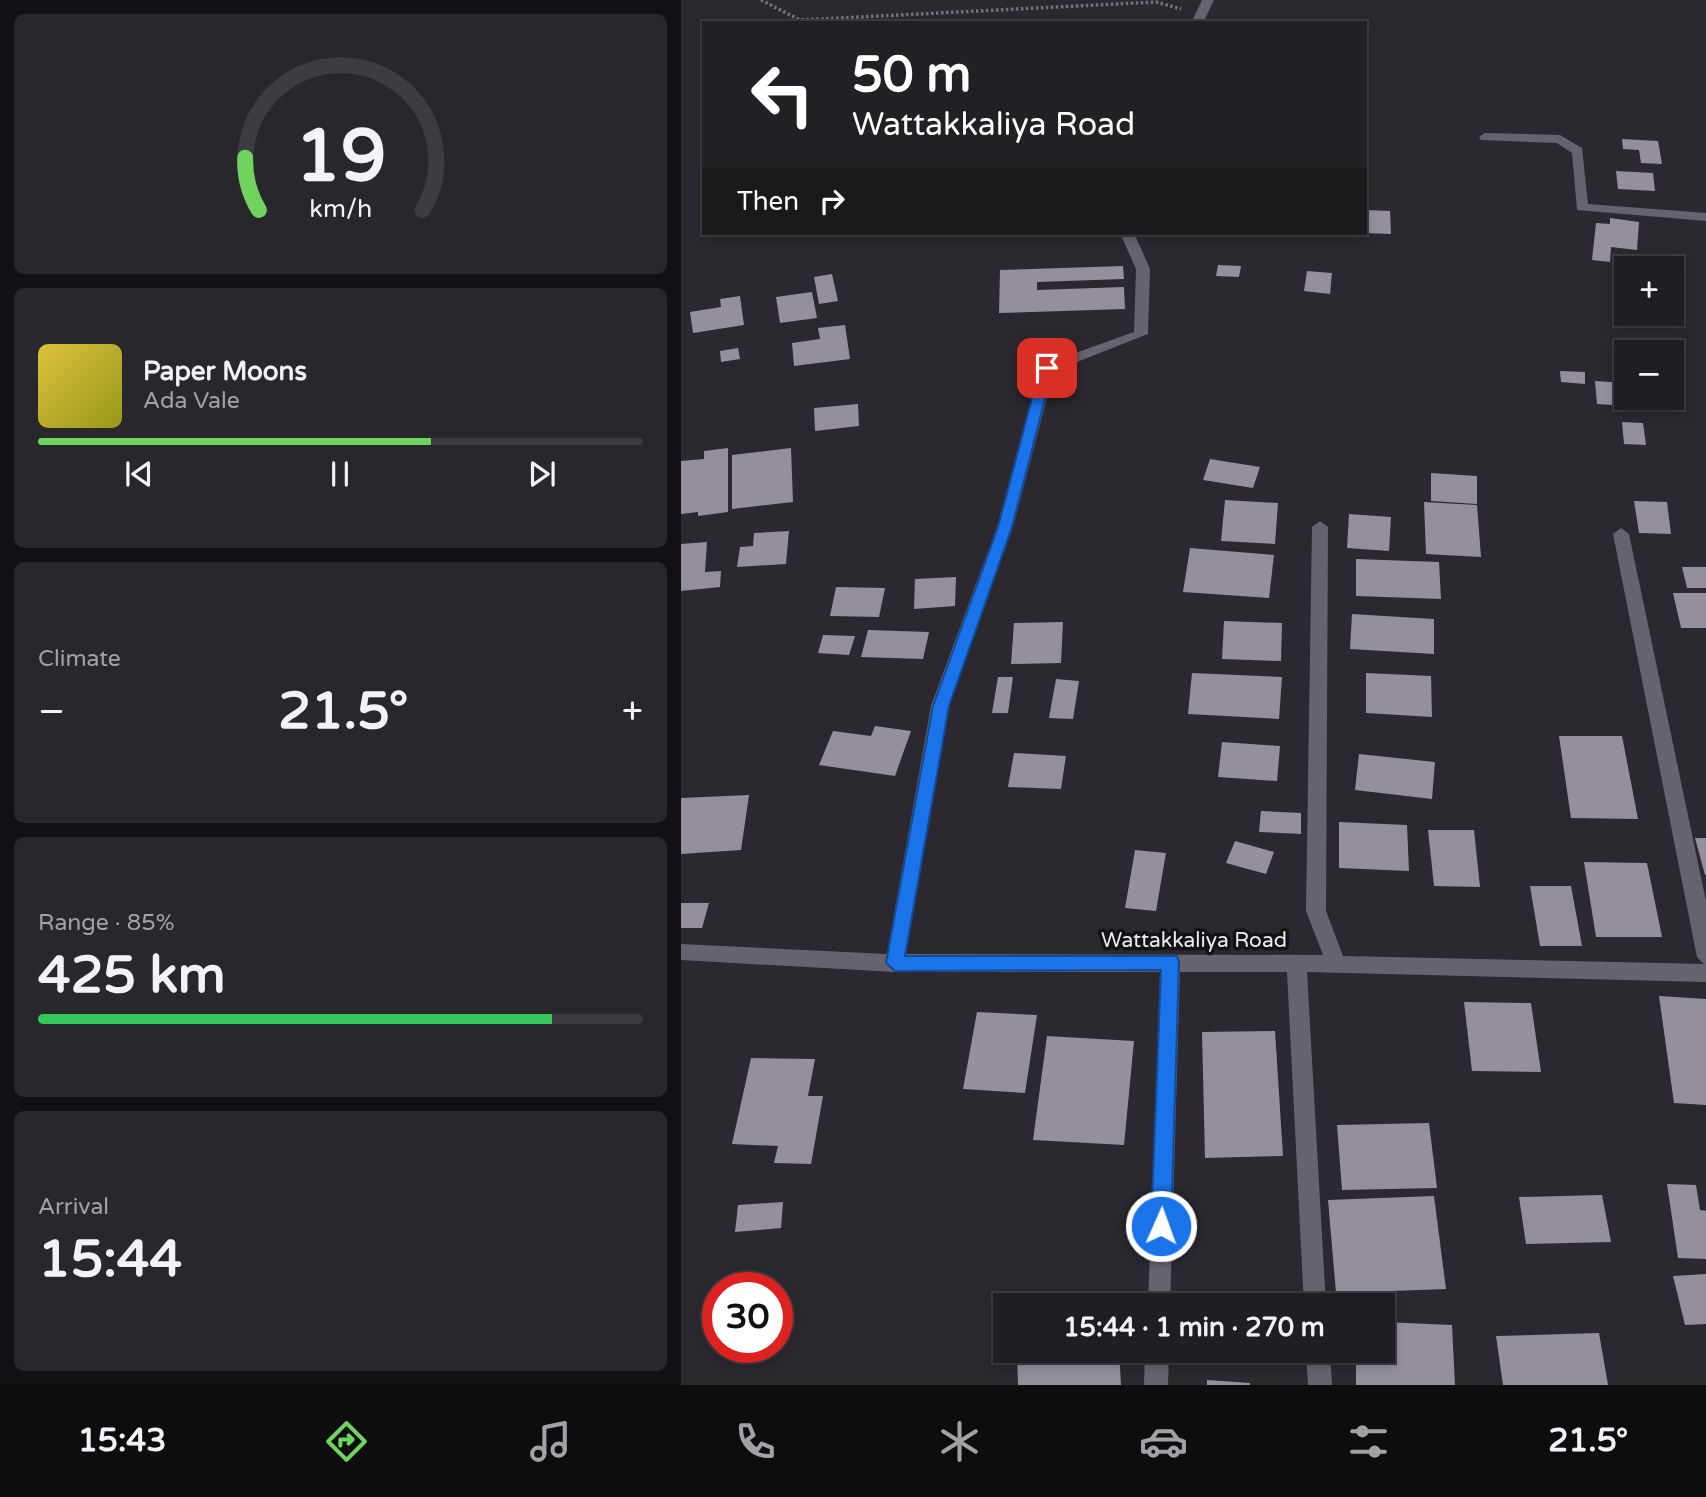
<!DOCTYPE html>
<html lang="en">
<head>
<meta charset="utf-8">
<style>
  :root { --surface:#201e24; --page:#28272c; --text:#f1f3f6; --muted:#a2a2a6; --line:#3d3c41; --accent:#70d35f }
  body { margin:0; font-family:"Varela Round",sans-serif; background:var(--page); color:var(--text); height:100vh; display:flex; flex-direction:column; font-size:26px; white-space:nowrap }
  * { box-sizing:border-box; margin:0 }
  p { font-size:23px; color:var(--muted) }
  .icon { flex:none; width:38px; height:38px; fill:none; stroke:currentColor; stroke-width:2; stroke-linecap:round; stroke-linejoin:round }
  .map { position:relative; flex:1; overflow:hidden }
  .drawer { display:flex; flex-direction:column; gap:14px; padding:14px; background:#121014; width:681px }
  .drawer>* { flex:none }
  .guide { position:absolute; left:21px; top:21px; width:665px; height:214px; border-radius:0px; box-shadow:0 4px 10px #0003,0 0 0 2px var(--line); background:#202124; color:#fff; overflow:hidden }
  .tools { position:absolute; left:933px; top:256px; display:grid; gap:14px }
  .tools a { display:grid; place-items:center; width:70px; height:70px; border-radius:0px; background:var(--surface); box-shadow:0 4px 10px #0003,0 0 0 2px var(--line); font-size:35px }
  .speed { position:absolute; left:21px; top:1272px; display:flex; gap:14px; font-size:35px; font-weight:700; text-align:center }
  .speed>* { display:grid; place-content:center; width:91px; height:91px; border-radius:50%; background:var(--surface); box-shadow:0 4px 10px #0003,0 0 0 2px var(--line); line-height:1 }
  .speed .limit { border:10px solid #d22; background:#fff; color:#111 }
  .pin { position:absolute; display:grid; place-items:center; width:60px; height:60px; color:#fff; margin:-30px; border-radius:14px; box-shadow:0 4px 10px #0006 }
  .me { position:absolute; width:77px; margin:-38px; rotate:2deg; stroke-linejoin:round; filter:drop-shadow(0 0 5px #0008) }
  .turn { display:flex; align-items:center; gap:24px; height:147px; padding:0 35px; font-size:32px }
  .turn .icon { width:91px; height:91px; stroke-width:2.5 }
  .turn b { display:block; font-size:49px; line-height:60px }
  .then { display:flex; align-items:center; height:66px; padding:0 35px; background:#0003; gap:14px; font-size:26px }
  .big { font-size:52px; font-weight:700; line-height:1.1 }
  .drawer .card { flex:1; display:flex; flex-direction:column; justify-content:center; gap:10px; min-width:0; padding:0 24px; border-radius:10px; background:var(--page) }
  .drawer .dial { align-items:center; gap:0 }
  .dial svg { height:182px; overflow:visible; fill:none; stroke:var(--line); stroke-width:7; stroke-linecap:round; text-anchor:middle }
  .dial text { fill:var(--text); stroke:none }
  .song { display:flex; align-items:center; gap:21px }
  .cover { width:84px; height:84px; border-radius:10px; background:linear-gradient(135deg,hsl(50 70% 55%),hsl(60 70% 35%)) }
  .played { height:7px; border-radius:4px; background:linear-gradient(90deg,var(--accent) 65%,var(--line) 65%) }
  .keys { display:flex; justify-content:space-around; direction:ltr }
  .heat { display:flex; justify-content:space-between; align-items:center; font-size:38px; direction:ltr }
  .charge { height:10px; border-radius:5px; background:linear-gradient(90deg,#34c759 85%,var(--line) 0) }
  .trip { position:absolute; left:312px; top:1293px; width:402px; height:70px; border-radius:0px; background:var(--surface); box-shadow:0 4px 10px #0003,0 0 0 2px var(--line); font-weight:700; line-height:70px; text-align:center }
  .tab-bar { display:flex; height:112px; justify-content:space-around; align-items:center; background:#0d0c0e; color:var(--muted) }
  .tab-bar .icon { width:49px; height:49px }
  .tab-bar .selected { color:var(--accent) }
  .tab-bar b { font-size:32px; color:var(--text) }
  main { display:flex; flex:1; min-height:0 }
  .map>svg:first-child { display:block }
  .building { fill:#948f99 }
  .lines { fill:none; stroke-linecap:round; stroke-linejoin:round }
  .path { stroke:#747279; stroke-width:3.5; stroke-dasharray:2.5 2.5; stroke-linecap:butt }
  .minor { fill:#67636c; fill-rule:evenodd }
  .route { fill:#1a73e8; stroke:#114b97; stroke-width:2 }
  .labels { text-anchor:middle; stroke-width:7; stroke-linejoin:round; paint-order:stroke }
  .street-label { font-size:21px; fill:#eceaf0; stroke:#131215 }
</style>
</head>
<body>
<main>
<section class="drawer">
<div class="card dial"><svg viewBox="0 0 100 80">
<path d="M14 69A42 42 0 1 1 86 69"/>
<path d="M14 69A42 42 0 0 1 8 46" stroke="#70d35f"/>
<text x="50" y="56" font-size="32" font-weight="700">19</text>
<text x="50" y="72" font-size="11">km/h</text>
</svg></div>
<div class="card">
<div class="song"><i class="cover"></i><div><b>Paper Moons</b><p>Ada Vale</p></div></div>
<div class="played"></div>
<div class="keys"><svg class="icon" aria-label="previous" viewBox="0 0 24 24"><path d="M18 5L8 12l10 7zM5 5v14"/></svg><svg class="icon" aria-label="pause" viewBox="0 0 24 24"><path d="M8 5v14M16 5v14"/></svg><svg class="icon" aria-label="next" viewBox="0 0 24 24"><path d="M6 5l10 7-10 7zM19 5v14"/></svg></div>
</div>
<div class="card"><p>Climate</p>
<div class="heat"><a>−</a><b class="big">21.5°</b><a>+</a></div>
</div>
<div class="card"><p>Range · 85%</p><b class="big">425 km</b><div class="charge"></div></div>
<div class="card"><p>Arrival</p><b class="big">15:44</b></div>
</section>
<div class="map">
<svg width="1026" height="1385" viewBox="0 0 1026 1385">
  <rect width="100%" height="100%" fill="#2b2830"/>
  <!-- building -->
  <g class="building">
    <polygon points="941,139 977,141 981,164 960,163 958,150 942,149"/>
    <polygon points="935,171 972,173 974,191 937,189"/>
    <polygon points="684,210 709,211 710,234 684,233"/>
    <polygon points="929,218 958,222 956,250 930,247 929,262 911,260 915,223 929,224"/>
    <polygon points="537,265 560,266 558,277 535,276"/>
    <polygon points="442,266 443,279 356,282 356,290 443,287 444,309 318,313 319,270"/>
    <polygon points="626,271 651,273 649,294 623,291"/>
    <polygon points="151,274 157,301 138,304 133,277"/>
    <polygon points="131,292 136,318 99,323 95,297"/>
    <polygon points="59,296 63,325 12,333 9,312 40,307 39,299"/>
    <polygon points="164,325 169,359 113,366 111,343 139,339 137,328"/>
    <polygon points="57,348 59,359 40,362 39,351"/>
    <polygon points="879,371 904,372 904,384 880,382"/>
    <polygon points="914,381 945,383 945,397 963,397 964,407 916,404"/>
    <polygon points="177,404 178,426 134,431 133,408"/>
    <polygon points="941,422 962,423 965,445 943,444"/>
    <polygon points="47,448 47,512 17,516 17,512 0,514 0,461 23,459 23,451"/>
    <polygon points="110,448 112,502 51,509 51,455"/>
    <polygon points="529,459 579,467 572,488 522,480"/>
    <polygon points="750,473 796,476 796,504 750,501"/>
    <polygon points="544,500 597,503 594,544 540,541"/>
    <polygon points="953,501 986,502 990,534 958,533"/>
    <polygon points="743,502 796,505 800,557 745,554"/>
    <polygon points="668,514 710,517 708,551 666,548"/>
    <polygon points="108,531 105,564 56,567 59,547 72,546 73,533"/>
    <polygon points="26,542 24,572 40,571 39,587 0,591 0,544"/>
    <polygon points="509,548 593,555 588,598 502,592"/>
    <polygon points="675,559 758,562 760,599 675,596"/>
    <polygon points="1001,567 1026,567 1026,588 1006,588"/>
    <polygon points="275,577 274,606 233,609 234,579"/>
    <polygon points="155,587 204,588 198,617 149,616"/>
    <polygon points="992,593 1026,593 1026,628 1000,628"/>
    <polygon points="671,614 753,619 753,654 669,649"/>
    <polygon points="543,621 601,623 600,661 541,659"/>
    <polygon points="382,622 380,663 330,664 333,623"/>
    <polygon points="187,630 248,632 242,659 180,657"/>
    <polygon points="142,635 174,636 168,655 137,653"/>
    <polygon points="511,673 601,677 598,719 507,714"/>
    <polygon points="685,673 750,676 751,717 685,713"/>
    <polygon points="317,677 332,677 327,713 311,713"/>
    <polygon points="375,679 398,681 392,719 368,718"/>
    <polygon points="194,726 230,731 214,776 138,765 152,731 190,736"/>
    <polygon points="878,736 941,736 957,819 890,818"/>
    <polygon points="541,742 599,746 596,781 537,777"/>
    <polygon points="333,753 385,756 380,789 327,787"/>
    <polygon points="678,754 754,762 751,799 674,790"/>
    <polygon points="68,795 60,850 0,854 0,798"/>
    <polygon points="580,811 620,813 620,834 578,832"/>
    <polygon points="658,822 726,825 728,871 658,868"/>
    <polygon points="747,830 793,830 799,887 753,886"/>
    <polygon points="1014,838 1026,838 1026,875 1024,875"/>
    <polygon points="554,841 593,852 585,874 545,863"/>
    <polygon points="454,850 485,853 475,911 444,908"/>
    <polygon points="903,862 966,863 981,937 915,937"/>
    <polygon points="849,886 890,886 901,946 859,946"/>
    <polygon points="0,903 28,903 21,928 0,928"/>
    <polygon points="978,996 1026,999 1026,1105 993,1103"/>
    <polygon points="783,1002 850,1003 860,1072 791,1071"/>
    <polygon points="296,1012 356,1015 344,1093 282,1089"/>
    <polygon points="594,1031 602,1156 524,1158 521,1032"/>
    <polygon points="366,1036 453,1041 443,1145 352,1140"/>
    <polygon points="70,1058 134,1059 127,1096 142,1096 130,1164 93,1163 97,1146 51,1144"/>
    <polygon points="748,1123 756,1188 661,1190 656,1125"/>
    <polygon points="986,1184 1015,1185 1019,1210 1026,1211 1026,1259 997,1258"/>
    <polygon points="921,1195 930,1242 845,1244 838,1197"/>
    <polygon points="753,1196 765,1289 655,1293 647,1200"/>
    <polygon points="102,1202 100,1228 54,1232 57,1205"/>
    <polygon points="1026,1274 1026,1324 1004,1325 992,1276"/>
    <polygon points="702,1322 771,1325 774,1385 675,1385 675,1351 702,1351"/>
    <polygon points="918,1333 927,1385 822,1385 815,1336"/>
    <polygon points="336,1351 438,1351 440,1385 337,1385"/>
    <polygon points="526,1380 569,1383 569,1385 526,1385"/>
  </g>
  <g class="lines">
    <!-- path -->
    <polyline class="path" points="80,0 119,20 475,2 500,9"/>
    <!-- minor -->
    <g class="minor">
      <polygon points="521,0 533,0 522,23 510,23"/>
      <polygon points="804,133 879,135 901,148 907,204 1026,213 1026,221 896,210 891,153 876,143 800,140 798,137"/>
      <polygon points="439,233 453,233 469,269 467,334 373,371 332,527 268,706 225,954 642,955 625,911 631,527 639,521 647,527 645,911 662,956 1023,964 1016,957 932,534 940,528 948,534 1026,906 1026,982 626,972 645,1306 623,1306 606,972 499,972 489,1306 467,1306 479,972 214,972 0,960 0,944 206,954 250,706 316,527 359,368 361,365 453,332 455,269"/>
      <polygon points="464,1351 488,1351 487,1385 463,1385"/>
      <polygon points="625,1351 649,1351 651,1385 627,1385"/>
    </g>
  </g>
  <!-- route -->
  <polygon class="route" points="366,364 372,368 331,527 268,706 224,956 496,956 498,962 490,1226 488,1233 480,1236 473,1233 470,1226 480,970 214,971 205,963 252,706 317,527 359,368"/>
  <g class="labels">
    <!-- street labels -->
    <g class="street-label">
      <text x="513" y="947">Wattakkaliya Road</text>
    </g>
  </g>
</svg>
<div class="tools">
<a>+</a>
<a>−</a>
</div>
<div class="speed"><div class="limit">30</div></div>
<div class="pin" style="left:366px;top:368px;background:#d93025"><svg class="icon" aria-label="arrive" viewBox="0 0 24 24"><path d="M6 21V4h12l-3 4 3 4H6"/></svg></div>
<svg class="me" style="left:480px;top:1226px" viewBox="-20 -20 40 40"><circle r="17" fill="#1a73e8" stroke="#fff" stroke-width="3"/><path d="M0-11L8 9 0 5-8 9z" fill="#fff"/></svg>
<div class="trip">15:44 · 1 min · 270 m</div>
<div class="guide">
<div class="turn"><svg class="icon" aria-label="left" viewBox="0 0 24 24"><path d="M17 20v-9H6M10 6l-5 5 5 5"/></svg><div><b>50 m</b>Wattakkaliya Road</div></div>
<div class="then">Then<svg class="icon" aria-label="right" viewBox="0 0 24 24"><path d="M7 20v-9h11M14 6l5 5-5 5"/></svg></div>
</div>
</div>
</main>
<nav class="tab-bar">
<b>15:43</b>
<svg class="icon selected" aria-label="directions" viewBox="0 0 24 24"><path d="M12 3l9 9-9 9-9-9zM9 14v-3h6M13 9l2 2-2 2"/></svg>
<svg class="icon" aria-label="music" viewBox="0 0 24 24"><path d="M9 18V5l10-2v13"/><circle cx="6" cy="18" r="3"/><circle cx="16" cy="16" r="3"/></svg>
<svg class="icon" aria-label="phone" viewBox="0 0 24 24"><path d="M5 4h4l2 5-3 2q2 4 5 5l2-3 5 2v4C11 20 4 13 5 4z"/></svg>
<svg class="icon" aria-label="climate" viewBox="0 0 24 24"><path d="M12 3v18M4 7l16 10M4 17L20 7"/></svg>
<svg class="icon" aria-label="car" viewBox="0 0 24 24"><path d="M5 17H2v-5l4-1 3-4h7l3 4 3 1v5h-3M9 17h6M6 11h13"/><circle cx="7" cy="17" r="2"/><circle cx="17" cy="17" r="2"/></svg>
<svg class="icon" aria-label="filters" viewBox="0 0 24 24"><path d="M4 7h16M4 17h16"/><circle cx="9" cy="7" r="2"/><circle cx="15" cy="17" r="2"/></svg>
<b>21.5°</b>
</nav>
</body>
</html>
